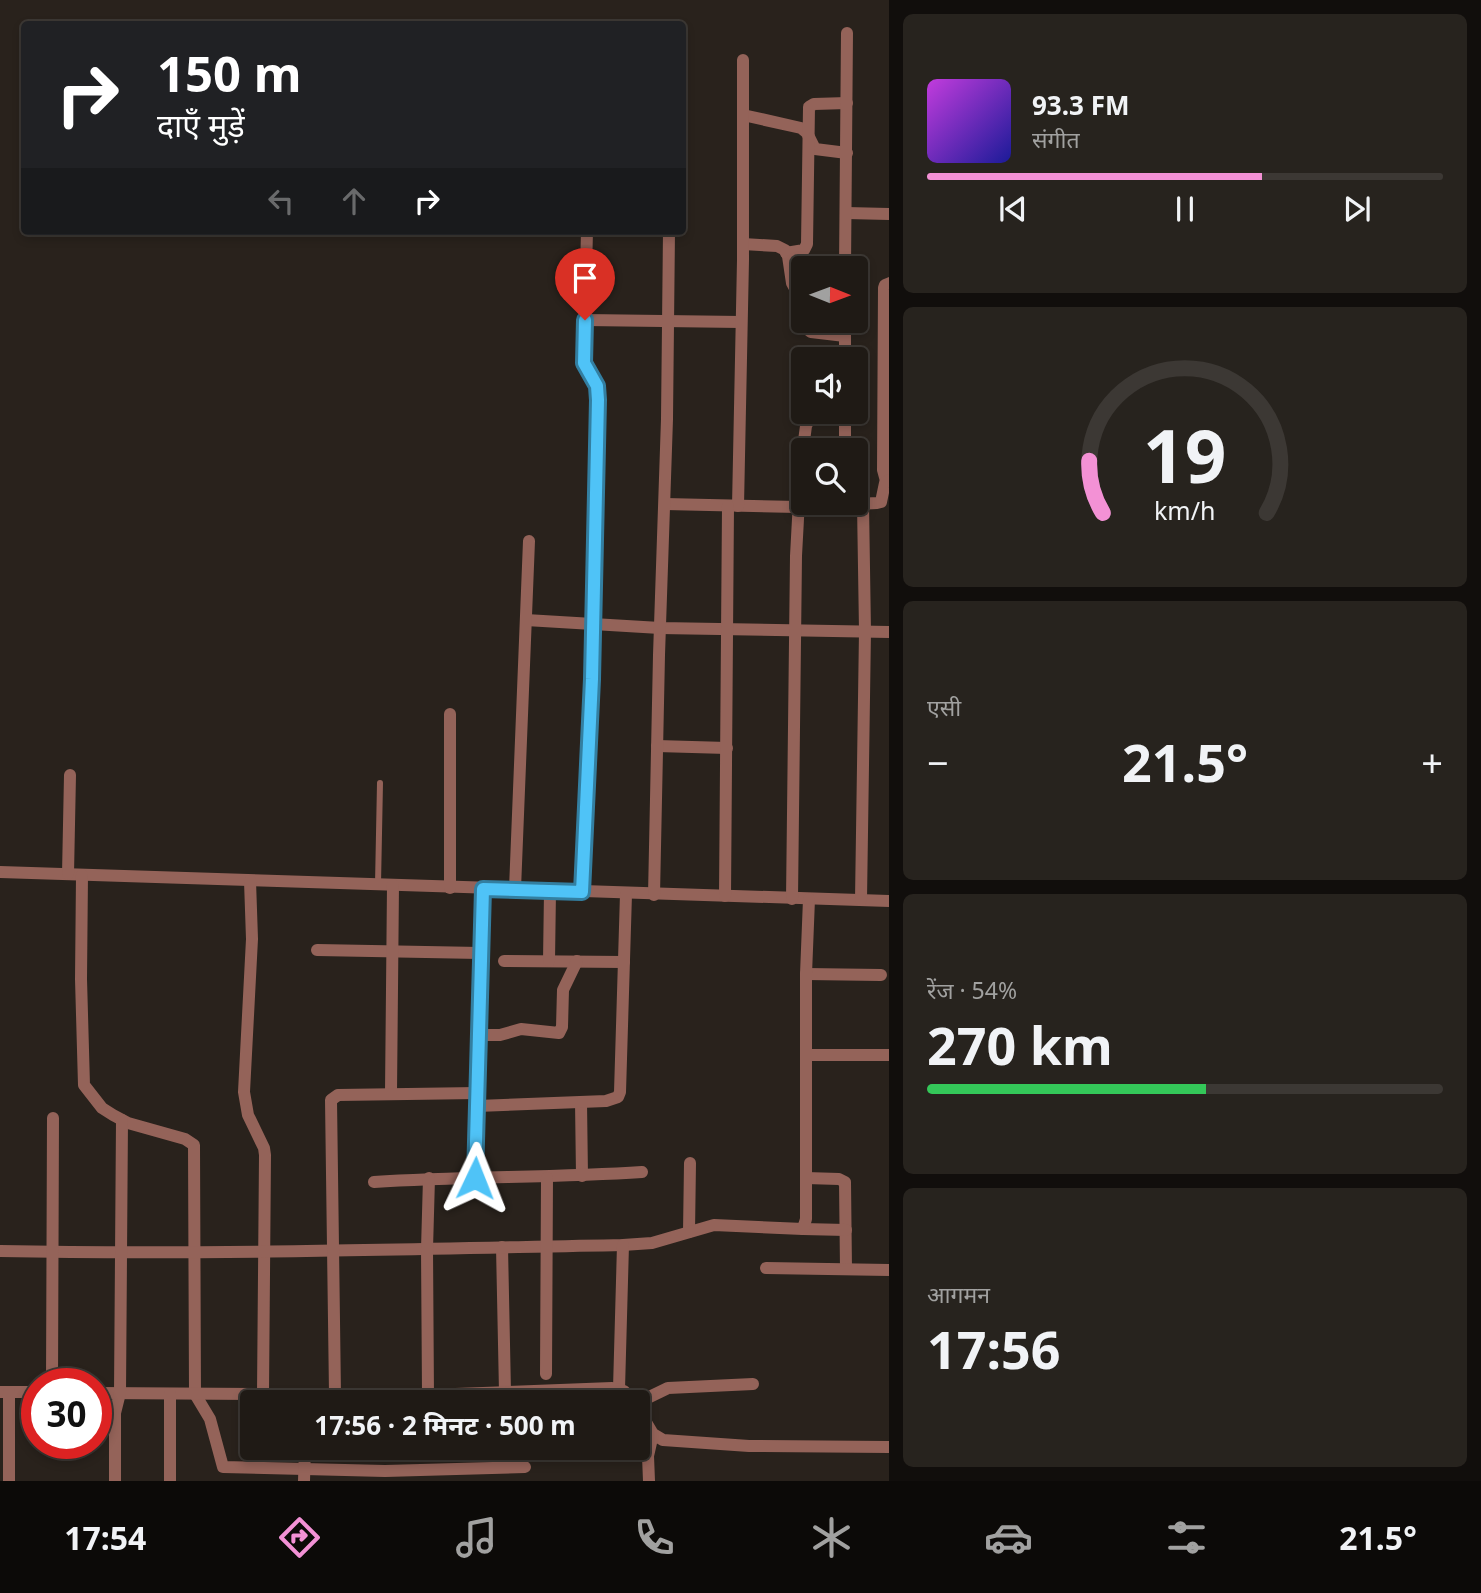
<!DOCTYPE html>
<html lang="hi">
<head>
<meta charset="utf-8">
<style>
  :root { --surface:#1f1a15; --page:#27231e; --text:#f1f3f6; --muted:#a1a1a0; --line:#3c3834; --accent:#f391d5 }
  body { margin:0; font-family:"Noto Sans","Noto Sans Devanagari",sans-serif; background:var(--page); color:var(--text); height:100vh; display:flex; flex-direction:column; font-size:26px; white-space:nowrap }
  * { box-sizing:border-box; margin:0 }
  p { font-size:23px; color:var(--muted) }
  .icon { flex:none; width:38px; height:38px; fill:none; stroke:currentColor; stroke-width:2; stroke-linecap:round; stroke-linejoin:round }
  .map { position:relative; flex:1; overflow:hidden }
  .panel { display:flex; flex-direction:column; gap:14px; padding:14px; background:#110e0c; width:592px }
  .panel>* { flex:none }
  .guide { position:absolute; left:21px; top:21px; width:665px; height:214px; border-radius:7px; box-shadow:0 4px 10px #0003,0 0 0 2px var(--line); background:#202124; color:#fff; overflow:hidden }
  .needle { width:46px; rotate:91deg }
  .buttons { position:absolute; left:791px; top:256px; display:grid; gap:14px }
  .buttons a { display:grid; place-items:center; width:77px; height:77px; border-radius:7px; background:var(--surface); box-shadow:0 4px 10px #0003,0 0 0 2px var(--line); font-size:35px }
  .speed { position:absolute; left:21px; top:1368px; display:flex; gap:14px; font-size:35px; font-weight:700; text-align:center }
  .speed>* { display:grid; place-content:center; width:91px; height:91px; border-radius:50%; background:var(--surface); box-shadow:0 4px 10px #0003,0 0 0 2px var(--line); line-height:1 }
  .speed .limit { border:10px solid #d22; background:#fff; color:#111 }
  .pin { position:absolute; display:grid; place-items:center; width:60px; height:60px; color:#fff; margin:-72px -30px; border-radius:50% 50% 50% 0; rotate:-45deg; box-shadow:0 0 7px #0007 }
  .pin .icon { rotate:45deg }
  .me { position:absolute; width:77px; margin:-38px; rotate:2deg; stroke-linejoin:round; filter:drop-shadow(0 0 5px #0008) }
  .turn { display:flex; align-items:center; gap:24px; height:147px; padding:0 21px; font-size:32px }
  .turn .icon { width:91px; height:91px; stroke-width:2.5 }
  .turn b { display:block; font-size:49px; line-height:60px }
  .lanes { display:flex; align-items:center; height:66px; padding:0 21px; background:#0003; justify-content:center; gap:35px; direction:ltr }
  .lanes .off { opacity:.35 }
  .big { font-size:52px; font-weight:700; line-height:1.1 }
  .panel .card { flex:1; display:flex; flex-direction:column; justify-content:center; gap:10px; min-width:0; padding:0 24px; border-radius:10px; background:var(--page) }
  .panel .dial { align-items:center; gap:0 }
  .dial svg { height:182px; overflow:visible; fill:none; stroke:var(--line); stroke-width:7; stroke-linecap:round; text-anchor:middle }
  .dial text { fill:var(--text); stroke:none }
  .song { display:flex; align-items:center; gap:21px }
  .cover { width:84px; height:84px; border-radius:10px; background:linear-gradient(135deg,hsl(290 70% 55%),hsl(240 70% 35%)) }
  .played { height:7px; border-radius:4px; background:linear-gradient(90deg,var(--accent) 65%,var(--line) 65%) }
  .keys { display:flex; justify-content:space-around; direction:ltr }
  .heat { display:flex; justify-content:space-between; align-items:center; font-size:38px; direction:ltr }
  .charge { height:10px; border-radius:5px; background:linear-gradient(90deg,#34c759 54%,var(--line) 0) }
  .trip { position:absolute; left:240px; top:1390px; width:410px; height:70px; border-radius:7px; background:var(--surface); box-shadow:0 4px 10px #0003,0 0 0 2px var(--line); font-weight:700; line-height:70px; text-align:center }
  .menu { display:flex; height:112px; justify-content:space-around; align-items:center; background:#0c0a08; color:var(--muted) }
  .menu .icon { width:49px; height:49px }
  .menu .selected { color:var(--accent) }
  .menu b { font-size:32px; color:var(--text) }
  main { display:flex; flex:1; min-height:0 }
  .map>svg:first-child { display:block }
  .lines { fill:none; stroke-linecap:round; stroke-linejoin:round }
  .service { stroke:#946359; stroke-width:6 }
  .minor { stroke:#946359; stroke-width:12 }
  .route-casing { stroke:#337fa1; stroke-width:18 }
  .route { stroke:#4fc3f7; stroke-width:12 }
</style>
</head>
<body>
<main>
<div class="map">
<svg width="890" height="1481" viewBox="0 0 890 1481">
  <rect width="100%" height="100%" fill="#29221c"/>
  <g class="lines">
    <!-- service -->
    <polyline class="service" points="378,884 380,783"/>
    <!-- minor -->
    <g class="minor">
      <polyline points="743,115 801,128 807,133 815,149 847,153"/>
      <polyline points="846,213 890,214"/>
      <polyline points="743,244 777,246 785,250 788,256 792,283 803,303"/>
      <polyline points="786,253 804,250 807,244 809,107 814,104 847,103"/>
      <polyline points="845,268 847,33"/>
      <polyline points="585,320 741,322"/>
      <polyline points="805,320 806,328 811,332 845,336"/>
      <polyline points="845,359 845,320"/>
      <polyline points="845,411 845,450"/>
      <polyline points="886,481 883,470 884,288 885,285 890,283"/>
      <polyline points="665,504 798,507 877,503 881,502 885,483 890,480"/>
      <polyline points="738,506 743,260 743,60"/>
      <polyline points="526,620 660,628 890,632"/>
      <polyline points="657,746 727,748"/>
      <polyline points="0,872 890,901"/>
      <polyline points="68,874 70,775"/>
      <polyline points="82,875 81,979 84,1085 102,1108 113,1115 128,1123 185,1139 194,1145 195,1394 210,1419 223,1467 385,1471 525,1467"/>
      <polyline points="250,881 252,939 244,1092 248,1115 264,1148 265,1155 263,1394"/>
      <polyline points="450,888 450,714"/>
      <polyline points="515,889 529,541"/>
      <path d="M582,892L595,597L598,400C598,382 585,371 584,353L587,231"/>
      <polyline points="654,895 659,655 667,419 669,231"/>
      <polyline points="725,896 728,506"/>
      <polyline points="792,899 796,556 801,463 806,426 811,415 816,411"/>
      <polyline points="861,900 865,631 863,504"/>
      <polyline points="317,950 480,953"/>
      <polyline points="504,961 624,962"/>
      <polyline points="549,961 550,891"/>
      <polyline points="806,974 881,975"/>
      <polyline points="479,1035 500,1035 521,1029 559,1033 562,1027 563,990 577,961"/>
      <polyline points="806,1055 890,1055"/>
      <polyline points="391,1093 393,885"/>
      <polyline points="581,1102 582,1176"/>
      <polyline points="477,1106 606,1101 618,1097 620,1092 626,894"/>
      <polyline points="475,1178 483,889"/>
      <polyline points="806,1178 839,1179 845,1182 846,1269"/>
      <path d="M374,1182C463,1176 553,1178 642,1172"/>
      <polyline points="803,1229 846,1230"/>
      <polyline points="689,1232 690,1163"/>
      <polyline points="502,1247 505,1392"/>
      <path d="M0,1251C208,1255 415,1249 623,1245L652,1243L714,1225L803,1229L806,1219V974L809,899"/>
      <polyline points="766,1268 890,1270"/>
      <polyline points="546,1374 547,1178"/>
      <polyline points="52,1384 53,1118"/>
      <polyline points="619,1389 623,1245"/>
      <polyline points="0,1392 37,1392"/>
      <polyline points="9,1392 9,1481"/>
      <polyline points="96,1393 428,1395 612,1388 624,1391 634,1402"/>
      <polyline points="170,1394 170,1481"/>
      <polyline points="335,1394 331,1100 338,1095 477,1093"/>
      <polyline points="428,1395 427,1249 429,1178"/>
      <polyline points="637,1403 668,1388 753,1384"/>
      <polyline points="637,1407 653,1434 663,1440 749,1446 890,1447"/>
      <polyline points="115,1481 115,1413 120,1393 122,1120"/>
      <polyline points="304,1481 305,1447"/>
      <polyline points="649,1481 648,1456 653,1434"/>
    </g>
  </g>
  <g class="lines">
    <!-- route casing -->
    <g class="route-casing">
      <polyline id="route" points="475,1178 483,889 582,892 592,679 598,400 597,386 584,363 585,320"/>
    </g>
    <!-- route -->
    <use href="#route" class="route"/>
  </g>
</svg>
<div class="buttons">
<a><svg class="needle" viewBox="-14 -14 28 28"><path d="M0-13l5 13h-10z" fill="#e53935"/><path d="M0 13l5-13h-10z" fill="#a1a1a0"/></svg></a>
<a><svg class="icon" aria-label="sound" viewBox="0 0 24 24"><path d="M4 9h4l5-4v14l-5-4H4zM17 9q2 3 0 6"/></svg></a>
<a><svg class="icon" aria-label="search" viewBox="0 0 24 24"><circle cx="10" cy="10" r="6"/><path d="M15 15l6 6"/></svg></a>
</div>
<div class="speed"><div class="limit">30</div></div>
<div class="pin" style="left:585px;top:320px;background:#d93025"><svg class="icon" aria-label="arrive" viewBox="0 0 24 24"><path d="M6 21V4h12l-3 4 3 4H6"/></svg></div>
<svg class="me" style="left:475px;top:1178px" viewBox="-20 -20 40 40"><path d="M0-17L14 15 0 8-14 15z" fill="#4fc3f7" stroke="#fff" stroke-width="4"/></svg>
<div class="trip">17:56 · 2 मिनट · 500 m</div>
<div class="guide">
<div class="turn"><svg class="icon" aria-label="right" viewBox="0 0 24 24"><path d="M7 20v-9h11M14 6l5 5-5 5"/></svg><div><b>150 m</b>दाएँ मुड़ें</div></div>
<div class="lanes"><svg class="icon off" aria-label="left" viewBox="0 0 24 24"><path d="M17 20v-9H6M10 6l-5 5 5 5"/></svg><svg class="icon off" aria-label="ahead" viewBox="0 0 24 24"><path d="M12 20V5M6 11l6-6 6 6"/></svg><svg class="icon" aria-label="right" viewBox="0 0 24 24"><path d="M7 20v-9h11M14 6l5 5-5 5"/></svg></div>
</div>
</div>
<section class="panel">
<div class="card">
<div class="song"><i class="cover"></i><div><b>93.3 FM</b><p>संगीत</p></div></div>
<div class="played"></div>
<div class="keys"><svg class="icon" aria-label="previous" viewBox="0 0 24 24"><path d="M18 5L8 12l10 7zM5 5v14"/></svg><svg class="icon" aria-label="pause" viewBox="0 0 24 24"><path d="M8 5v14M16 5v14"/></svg><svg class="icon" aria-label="next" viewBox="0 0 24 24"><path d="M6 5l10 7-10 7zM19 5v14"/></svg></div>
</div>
<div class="card dial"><svg viewBox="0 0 100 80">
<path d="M14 69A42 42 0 1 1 86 69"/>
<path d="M14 69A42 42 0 0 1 8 46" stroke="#f391d5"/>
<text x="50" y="56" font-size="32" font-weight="700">19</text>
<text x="50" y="72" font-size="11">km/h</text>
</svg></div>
<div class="card"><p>एसी</p>
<div class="heat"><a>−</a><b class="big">21.5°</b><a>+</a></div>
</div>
<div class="card"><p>रेंज · 54%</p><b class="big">270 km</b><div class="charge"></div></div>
<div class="card"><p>आगमन</p><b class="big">17:56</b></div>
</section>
</main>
<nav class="menu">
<b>17:54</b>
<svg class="icon selected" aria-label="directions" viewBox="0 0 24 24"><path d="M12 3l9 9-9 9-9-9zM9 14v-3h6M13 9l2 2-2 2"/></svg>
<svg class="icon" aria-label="music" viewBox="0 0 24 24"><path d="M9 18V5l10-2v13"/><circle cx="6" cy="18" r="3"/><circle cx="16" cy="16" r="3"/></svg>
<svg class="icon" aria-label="phone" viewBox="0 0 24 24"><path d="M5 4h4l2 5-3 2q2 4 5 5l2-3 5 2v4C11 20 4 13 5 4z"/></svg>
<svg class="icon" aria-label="climate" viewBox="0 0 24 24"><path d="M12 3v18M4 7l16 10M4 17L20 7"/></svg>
<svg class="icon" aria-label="car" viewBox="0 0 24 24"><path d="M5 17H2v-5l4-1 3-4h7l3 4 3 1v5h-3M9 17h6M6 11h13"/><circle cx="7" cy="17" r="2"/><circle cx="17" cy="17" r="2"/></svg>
<svg class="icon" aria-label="filters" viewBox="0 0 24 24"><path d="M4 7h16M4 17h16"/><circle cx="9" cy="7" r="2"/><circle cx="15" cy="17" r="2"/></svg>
<b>21.5°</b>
</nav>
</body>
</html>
